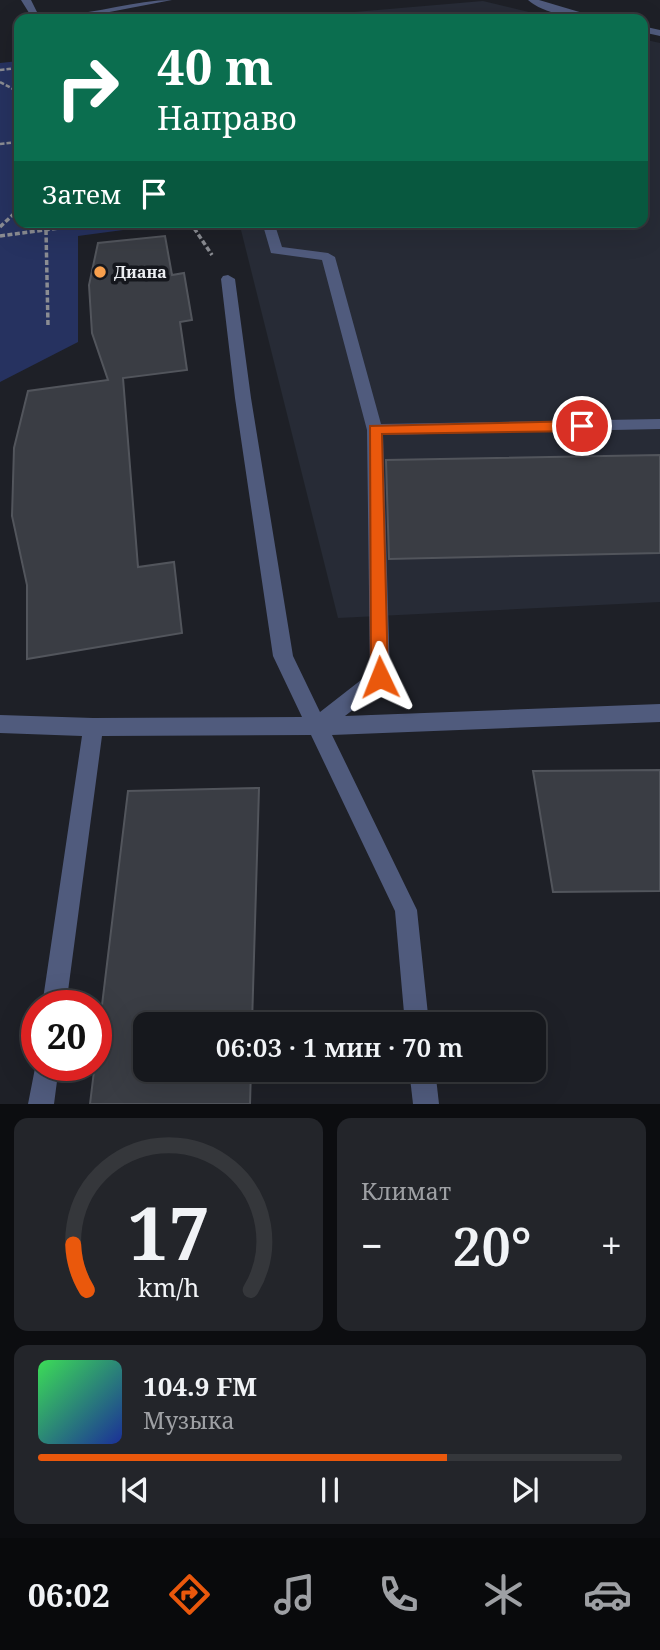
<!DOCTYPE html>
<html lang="ru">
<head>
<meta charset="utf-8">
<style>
  :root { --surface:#16181d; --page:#23252a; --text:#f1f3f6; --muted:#9ea0a4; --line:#35373b; --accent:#ea580c }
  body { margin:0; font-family:"Noto Serif",serif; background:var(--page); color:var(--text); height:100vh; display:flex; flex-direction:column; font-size:26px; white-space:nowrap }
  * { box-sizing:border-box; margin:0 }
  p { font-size:23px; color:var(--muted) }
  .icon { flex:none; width:38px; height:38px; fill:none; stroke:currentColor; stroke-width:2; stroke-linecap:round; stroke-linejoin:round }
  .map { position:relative; height:1104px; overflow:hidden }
  .sheet { display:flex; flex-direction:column; gap:14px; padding:14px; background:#0c0d10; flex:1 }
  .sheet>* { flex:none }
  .guide { position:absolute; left:14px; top:14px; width:634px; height:214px; border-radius:14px; box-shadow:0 7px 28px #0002,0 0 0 2px var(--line); background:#0b6e4f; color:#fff; overflow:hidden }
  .speed { position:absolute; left:21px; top:990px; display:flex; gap:14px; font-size:35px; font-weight:700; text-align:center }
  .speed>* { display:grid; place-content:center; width:91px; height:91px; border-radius:50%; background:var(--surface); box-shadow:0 7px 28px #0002,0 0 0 2px var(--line); line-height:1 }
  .speed .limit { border:10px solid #d22; background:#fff; color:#111 }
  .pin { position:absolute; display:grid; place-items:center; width:60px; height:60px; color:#fff; margin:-30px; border:4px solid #fff; border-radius:50%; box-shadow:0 2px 7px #0007 }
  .me { position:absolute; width:77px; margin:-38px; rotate:358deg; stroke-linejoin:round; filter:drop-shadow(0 0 5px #0008) }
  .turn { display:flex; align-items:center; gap:24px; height:147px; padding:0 28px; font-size:32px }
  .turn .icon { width:91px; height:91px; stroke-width:2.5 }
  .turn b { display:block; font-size:49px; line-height:60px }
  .then { display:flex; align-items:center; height:66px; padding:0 28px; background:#0003; gap:14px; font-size:26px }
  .big { font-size:52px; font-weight:600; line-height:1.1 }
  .sheet .tile { flex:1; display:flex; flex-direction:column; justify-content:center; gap:10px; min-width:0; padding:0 24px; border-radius:14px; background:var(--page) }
  .sheet .dial { align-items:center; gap:0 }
  .dial svg { height:182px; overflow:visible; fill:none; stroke:var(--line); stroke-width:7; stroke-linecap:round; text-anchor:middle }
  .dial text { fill:var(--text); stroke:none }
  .song { display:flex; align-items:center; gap:21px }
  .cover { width:84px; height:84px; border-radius:10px; background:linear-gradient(135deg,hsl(130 70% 55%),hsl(230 70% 35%)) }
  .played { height:7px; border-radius:4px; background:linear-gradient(90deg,var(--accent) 70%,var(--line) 70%) }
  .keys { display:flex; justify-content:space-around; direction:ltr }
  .heat { display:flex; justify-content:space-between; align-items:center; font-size:38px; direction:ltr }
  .sheet .tiles { flex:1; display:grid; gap:14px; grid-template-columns:1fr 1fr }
  .tile:last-child { grid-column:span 2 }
  .trip { position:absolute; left:133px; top:1012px; width:413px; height:70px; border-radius:14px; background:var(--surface); box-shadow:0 7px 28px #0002,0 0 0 2px var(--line); font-weight:600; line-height:70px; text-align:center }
  .menu { display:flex; height:112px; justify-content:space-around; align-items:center; background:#090a0c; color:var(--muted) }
  .menu .icon { width:49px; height:49px }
  .menu .selected { color:var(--accent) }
  .menu b { font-size:32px; color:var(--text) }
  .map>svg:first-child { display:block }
  .built { fill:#272b36 }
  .green { fill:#263260 }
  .building { fill:#3a3d44; stroke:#52555c; stroke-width:2 }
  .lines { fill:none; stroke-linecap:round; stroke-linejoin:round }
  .path-far1 { stroke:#8b8d93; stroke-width:2.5; stroke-dasharray:4.5 2; stroke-linecap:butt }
  .path { stroke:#8b8d93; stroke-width:3.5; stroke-dasharray:5 2.5; stroke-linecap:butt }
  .minor { fill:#505b7d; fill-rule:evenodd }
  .route { fill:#ea580c; stroke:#983908; stroke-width:2 }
  .poi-dot { fill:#f9a04d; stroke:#15171d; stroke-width:2.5 }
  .labels { text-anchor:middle; stroke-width:7; stroke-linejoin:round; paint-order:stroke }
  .far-poi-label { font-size:16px; font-weight:bold; fill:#eceef2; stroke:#15171d; text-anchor:start }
</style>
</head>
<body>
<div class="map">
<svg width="660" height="1104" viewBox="0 0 660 1104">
  <rect width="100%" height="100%" fill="#1e2027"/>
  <!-- built -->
  <g class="built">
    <polygon points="483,1 558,19 272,19"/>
    <polygon points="642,39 660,43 660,602 338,618 239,222 642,222"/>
  </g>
  <!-- green -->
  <polygon class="green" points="19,61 19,222 183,222 78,236 78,342 0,382 0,63"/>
  <!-- building -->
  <g class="building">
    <polygon points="165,236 172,275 184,273 192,320 180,322 187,370 123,378 138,567 174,562 182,633 27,659 27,585 12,516 14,448 28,391 108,380 92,333 89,285 98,243"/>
    <polygon points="660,455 660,553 389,559 386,460"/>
    <polygon points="660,770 660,891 553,892 533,771"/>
    <polygon points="259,788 252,1024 145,1024 145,1069 251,1069 250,1104 90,1104 128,791"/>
  </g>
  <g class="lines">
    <!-- path-far1 -->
    <g class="path-far1">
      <polyline points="0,70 19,68"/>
      <polyline points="0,82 19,92"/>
      <polyline points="0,144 19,142"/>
    </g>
    <!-- path -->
    <g class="path">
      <polyline points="190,222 212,255"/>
      <polyline points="0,227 19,209"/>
      <polyline points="46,230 48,326"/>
      <polyline points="0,236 104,222"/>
    </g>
    <!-- minor -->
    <g class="minor">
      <path d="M21,0H31L37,12C81,21 127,0 172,0L73,19L31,16Z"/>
      <path d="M528,0H539L603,19C581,20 545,15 528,0Z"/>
      <polygon points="485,16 501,19 480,19"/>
      <polygon points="642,26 660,30 660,36 642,32"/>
      <polygon points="262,222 274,222 282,247 328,253 335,257 381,424 660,419 660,429 383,435 390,677 387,683 345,716 660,704 660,722 332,735 417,910 429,1024 405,1024 395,911 311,735 102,736 66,1006 42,1006 82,736 0,733 0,715 93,718 302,717 273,656 235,398 221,279 223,276 228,275 235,279 251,398 293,656 320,712 370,673 367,430 322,260 271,253"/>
      <polygon points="37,1058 37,1066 59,1066 54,1104 28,1104"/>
      <polygon points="409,1069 435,1069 439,1104 413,1104"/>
    </g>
  </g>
  <!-- route -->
  <polygon class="route" points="582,421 589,426 582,431 382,434 388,677 386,683 380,685 373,683 371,677 370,426"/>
  <!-- markers -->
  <circle class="poi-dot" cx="100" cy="272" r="7"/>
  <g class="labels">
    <!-- far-poi labels -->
    <g class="far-poi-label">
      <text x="114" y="278">Диана</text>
    </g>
  </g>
</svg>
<div class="speed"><div class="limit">20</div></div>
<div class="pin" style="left:582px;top:426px;background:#d93025"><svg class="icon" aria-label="arrive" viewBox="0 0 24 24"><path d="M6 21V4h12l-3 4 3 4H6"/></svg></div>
<svg class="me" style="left:380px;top:677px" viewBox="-20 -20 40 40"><path d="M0-17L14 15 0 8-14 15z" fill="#ea580c" stroke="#fff" stroke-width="4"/></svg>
<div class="trip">06:03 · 1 мин · 70 m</div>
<div class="guide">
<div class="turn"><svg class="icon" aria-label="right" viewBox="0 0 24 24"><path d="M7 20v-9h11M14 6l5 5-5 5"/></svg><div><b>40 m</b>Направо</div></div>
<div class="then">Затем<svg class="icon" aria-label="arrive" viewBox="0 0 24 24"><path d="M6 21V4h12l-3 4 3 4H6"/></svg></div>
</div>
</div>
<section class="sheet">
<div class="tiles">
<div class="tile dial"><svg viewBox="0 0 100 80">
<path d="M14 69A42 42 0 1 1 86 69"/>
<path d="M14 69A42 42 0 0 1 8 49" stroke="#ea580c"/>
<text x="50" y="56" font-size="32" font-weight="700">17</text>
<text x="50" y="72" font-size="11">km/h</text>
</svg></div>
<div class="tile"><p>Климат</p>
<div class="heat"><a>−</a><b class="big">20°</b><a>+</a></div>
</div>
<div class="tile">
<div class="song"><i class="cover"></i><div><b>104.9 FM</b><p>Музыка</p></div></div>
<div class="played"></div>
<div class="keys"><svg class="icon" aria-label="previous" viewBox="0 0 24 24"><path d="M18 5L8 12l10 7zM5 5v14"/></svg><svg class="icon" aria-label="pause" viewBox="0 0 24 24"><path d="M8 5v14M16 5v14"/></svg><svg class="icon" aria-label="next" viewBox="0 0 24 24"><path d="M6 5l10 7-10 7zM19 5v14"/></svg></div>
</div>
</div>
</section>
<nav class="menu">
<b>06:02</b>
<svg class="icon selected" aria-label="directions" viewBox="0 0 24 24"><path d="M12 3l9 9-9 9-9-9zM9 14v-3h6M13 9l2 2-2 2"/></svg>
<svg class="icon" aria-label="music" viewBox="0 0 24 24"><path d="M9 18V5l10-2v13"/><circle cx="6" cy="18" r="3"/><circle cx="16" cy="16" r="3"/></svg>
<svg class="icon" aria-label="phone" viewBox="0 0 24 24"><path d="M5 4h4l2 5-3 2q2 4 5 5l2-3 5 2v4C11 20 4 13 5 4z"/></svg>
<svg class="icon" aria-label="climate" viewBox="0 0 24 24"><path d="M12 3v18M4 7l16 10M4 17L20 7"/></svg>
<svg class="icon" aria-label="car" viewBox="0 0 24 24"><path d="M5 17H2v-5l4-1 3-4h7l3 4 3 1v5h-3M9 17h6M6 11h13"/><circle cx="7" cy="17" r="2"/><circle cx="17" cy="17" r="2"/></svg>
</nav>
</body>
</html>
